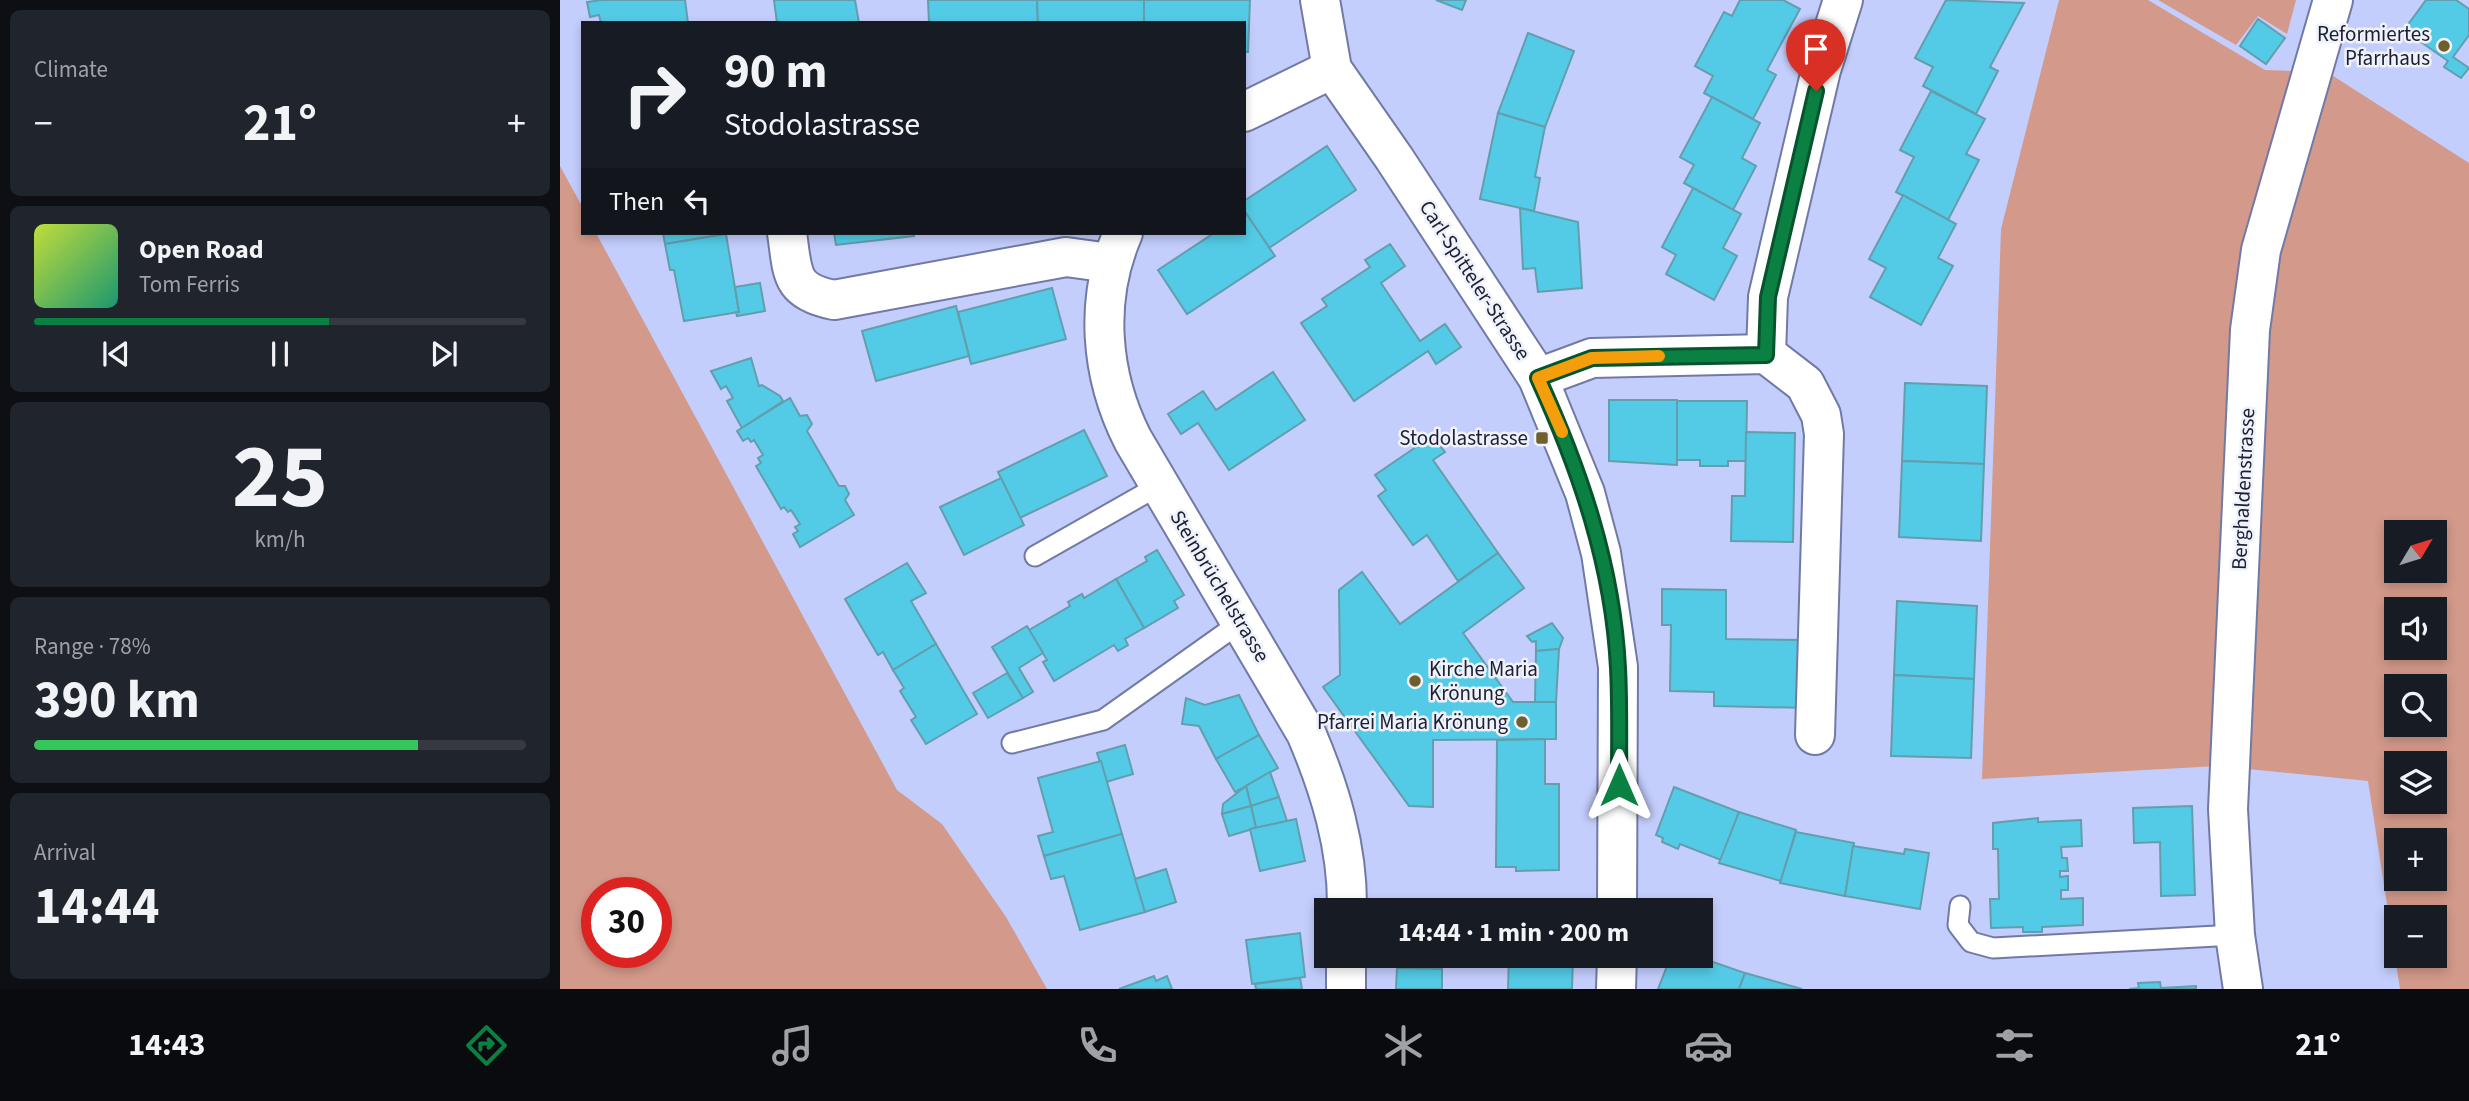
<!DOCTYPE html>
<html lang="en">
<head>
<meta charset="utf-8">
<style>
  :root { --surface:#171b24; --page:#20242c; --text:#f1f3f6; --muted:#9ea1a6; --line:#363941; --accent:#0b8043 }
  body { margin:0; font-family:"Source Sans 3",sans-serif; background:var(--page); color:var(--text); height:100vh; display:flex; flex-direction:column; font-size:26px; white-space:nowrap }
  * { box-sizing:border-box; margin:0 }
  p { font-size:23px; color:var(--muted) }
  .icon { flex:none; width:38px; height:38px; fill:none; stroke:currentColor; stroke-width:2; stroke-linecap:round; stroke-linejoin:round }
  .map { position:relative; flex:1; overflow:hidden }
  .sheet { display:flex; flex-direction:column; gap:10px; padding:10px; background:#0d0f14; width:560px }
  .sheet>* { flex:none }
  .hud { position:absolute; left:21px; top:21px; width:665px; height:214px; border-radius:0px; box-shadow:0 4px 10px #0003; background:#171b24; color:var(--text); overflow:hidden }
  .needle { width:46px; rotate:52deg }
  .controls { position:absolute; left:1824px; top:520px; display:grid; gap:14px }
  .controls a { display:grid; place-items:center; width:63px; height:63px; border-radius:0px; background:var(--surface); box-shadow:0 4px 10px #0003; font-size:35px }
  .speed { position:absolute; left:21px; top:877px; display:flex; gap:14px; font-size:35px; font-weight:700; text-align:center }
  .speed>* { display:grid; place-content:center; width:91px; height:91px; border-radius:50%; background:var(--surface); box-shadow:0 4px 10px #0003; line-height:1 }
  .speed .limit { border:10px solid #d22; background:#fff; color:#111 }
  .pin { position:absolute; display:grid; place-items:center; width:60px; height:60px; color:#fff; margin:-72px -30px; border-radius:50% 50% 50% 0; rotate:-45deg; box-shadow:0 0 7px #0007 }
  .pin .icon { rotate:45deg }
  .me { position:absolute; width:77px; margin:-38px; rotate:0deg; stroke-linejoin:round; filter:drop-shadow(0 0 5px #0008) }
  .turn { display:flex; align-items:center; gap:24px; height:147px; padding:0 28px; font-size:32px }
  .turn .icon { width:91px; height:91px; stroke-width:2.5 }
  .turn b { display:block; font-size:49px; line-height:60px }
  .then { display:flex; align-items:center; height:66px; padding:0 28px; background:#0003; gap:14px; font-size:26px }
  .big { font-size:52px; font-weight:700; line-height:1.1 }
  .sheet .tile { flex:1; display:flex; flex-direction:column; justify-content:center; gap:10px; min-width:0; padding:0 24px; border-radius:10px; background:var(--page) }
  .sheet .dial { align-items:center; gap:0 }
  .dial b { font-size:91px; line-height:1 }
  .song { display:flex; align-items:center; gap:21px }
  .cover { width:84px; height:84px; border-radius:10px; background:linear-gradient(135deg,hsl(70 70% 55%),hsl(160 70% 35%)) }
  .played { height:7px; border-radius:4px; background:linear-gradient(90deg,var(--accent) 60%,var(--line) 60%) }
  .keys { display:flex; justify-content:space-around; direction:ltr }
  .heat { display:flex; justify-content:space-between; align-items:center; font-size:38px; direction:ltr }
  .charge { height:10px; border-radius:5px; background:linear-gradient(90deg,#34c759 78%,var(--line) 0) }
  .trip { position:absolute; left:754px; top:898px; width:399px; height:70px; border-radius:0px; background:var(--surface); box-shadow:0 4px 10px #0003; font-weight:700; line-height:70px; text-align:center }
  .menu { display:flex; height:112px; justify-content:space-around; align-items:center; background:#090b0e; color:var(--muted) }
  .menu .icon { width:49px; height:49px }
  .menu .current { color:var(--accent) }
  .menu b { font-size:32px; color:var(--text) }
  main { display:flex; flex:1; min-height:0 }
  .map>svg:first-child { display:block }
  .green { fill:#d3998a; fill-rule:evenodd }
  .building { fill:#54cbe6; stroke:#629ead; stroke-width:2 }
  .lines { fill:none; stroke-linecap:round; stroke-linejoin:round }
  .service-casing { stroke:#717aa5; stroke-width:23 }
  .minor-casing { stroke:#717aa5; stroke-width:42 }
  .service { stroke:#fff; stroke-width:19 }
  .minor { stroke:#fff; stroke-width:38 }
  .route-casing { stroke:#07532c; stroke-width:18 }
  .route { stroke:#0b8043; stroke-width:12 }
  .slow { stroke:#f59e0b; stroke-width:12 }
  .poi-dot { fill:#6d602d; stroke:#eff1fb; stroke-width:2.5 }
  .labels { text-anchor:middle; stroke-width:5; stroke-linejoin:round; paint-order:stroke }
  .poi-label { font-size:21px; fill:#1c1f30; stroke:#eff1fb; text-anchor:end }
  .street-label { font-size:21px; fill:#1c1f30; stroke:#eff1fb }
</style>
</head>
<body>
<main>
<section class="sheet">
<div class="tile"><p>Climate</p>
<div class="heat"><a>−</a><b class="big">21°</b><a>+</a></div>
</div>
<div class="tile">
<div class="song"><i class="cover"></i><div><b>Open Road</b><p>Tom Ferris</p></div></div>
<div class="played"></div>
<div class="keys"><svg class="icon" aria-label="previous" viewBox="0 0 24 24"><path d="M18 5L8 12l10 7zM5 5v14"/></svg><svg class="icon" aria-label="pause" viewBox="0 0 24 24"><path d="M8 5v14M16 5v14"/></svg><svg class="icon" aria-label="next" viewBox="0 0 24 24"><path d="M6 5l10 7-10 7zM19 5v14"/></svg></div>
</div>
<div class="tile dial"><b>25</b><p>km/h</p></div>
<div class="tile"><p>Range · 78%</p><b class="big">390 km</b><div class="charge"></div></div>
<div class="tile"><p>Arrival</p><b class="big">14:44</b></div>
</section>
<div class="map">
<svg width="1909" height="989" viewBox="0 0 1909 989">
  <rect width="100%" height="100%" fill="#c4cefd"/>
  <!-- green -->
  <g class="green">
    <path d="M1499,0H1588L1705,70L1767,72L1909,163V989H1840L1808,781L1658,766L1422,779L1441,229ZM1836,532H1874V570H1836ZM1836,609H1874V648H1836ZM1836,686H1874V724H1836ZM1836,763H1874V802H1836ZM1836,840H1874V878H1836ZM1836,917H1874V956H1836Z"/>
    <polygon points="1598,0 1736,0 1727,34 1698,16 1676,45"/>
    <path d="M0,166L23,208V233H36L337,790L382,824L446,917L487,989H0ZM37,892H96V952H37Z"/>
  </g>
  <!-- building -->
  <g class="building">
    <polygon points="41,0 125,0 128,23 41,23 39,15 30,17 27,2"/>
    <polygon points="214,0 295,0 299,23 217,23"/>
    <polygon points="368,0 477,0 478,23 369,23"/>
    <polygon points="477,0 584,0 584,23 478,23"/>
    <polygon points="584,0 690,0 688,52 684,52 684,23 584,23"/>
    <polygon points="876,0 906,0 902,10"/>
    <polygon points="1180,0 1223,0 1240,9 1207,70 1216,75 1193,119 1144,93 1153,76 1135,66 1164,12 1172,16"/>
    <polygon points="1386,0 1464,3 1430,67 1438,71 1416,114 1363,86 1373,67 1355,58"/>
    <polygon points="1866,0 1896,0 1909,9 1909,35 1893,57 1909,68 1901,78 1884,67 1888,61 1844,30"/>
    <polygon points="1698,19 1725,38 1706,64 1680,46"/>
    <polygon points="968,33 1014,51 985,127 938,113"/>
    <polygon points="1371,91 1425,119 1406,154 1419,160 1388,220 1336,192 1354,157 1340,150"/>
    <polygon points="1152,97 1200,123 1182,158 1196,166 1173,210 1124,183 1134,165 1120,157"/>
    <polygon points="938,113 985,127 975,177 980,178 974,211 920,199"/>
    <polygon points="767,146 796,190 709,248 684,210 684,201"/>
    <polygon points="1133,188 1181,214 1163,248 1177,256 1154,300 1106,274 1116,255 1102,247"/>
    <polygon points="1343,195 1396,224 1378,258 1393,266 1361,325 1310,297 1326,268 1309,259"/>
    <polygon points="960,208 1018,222 1022,288 978,292 975,268 963,269"/>
    <polygon points="685,212 715,256 627,314 598,270 654,233 684,233"/>
    <polygon points="103,233 166,233 166,234 105,244"/>
    <polygon points="274,233 354,233 354,236 276,245"/>
    <polygon points="166,234 179,312 124,321 114,270 110,270 105,244"/>
    <polygon points="830,244 845,266 821,283 860,341 885,324 901,347 876,364 868,351 794,401 741,323 767,306 762,299 810,267 805,260"/>
    <polygon points="200,283 205,311 177,316 176,312 179,312 175,287"/>
    <polygon points="492,288 506,339 411,364 398,312"/>
    <polygon points="396,306 409,356 316,381 302,331"/>
    <polygon points="191,358 199,386 202,385 220,396 223,401 182,428 167,401 173,398 166,386 161,389 151,371"/>
    <polygon points="713,372 745,420 669,470 638,423 621,434 608,414 643,391 656,410"/>
    <polygon points="1345,383 1427,386 1424,464 1342,461"/>
    <polygon points="230,398 240,416 247,415 252,424 247,431 279,486 285,486 289,494 285,500 294,515 240,547 233,534 238,531 235,527 240,524 231,510 228,512 224,507 221,509 196,466 201,463 198,458 203,455 194,440 191,442 188,438 183,441 177,431"/>
    <polygon points="1049,400 1117,400 1117,465 1049,461"/>
    <polygon points="1117,401 1187,401 1186,461 1168,461 1168,466 1140,466 1140,460 1117,460"/>
    <polygon points="524,430 547,476 460,518 438,472"/>
    <polygon points="1186,432 1235,433 1233,542 1171,541 1172,496 1185,496"/>
    <polygon points="872,436 885,452 873,460 938,553 898,581 867,535 853,545 818,496 826,490 815,475"/>
    <polygon points="1342,461 1424,464 1421,541 1339,537"/>
    <polygon points="441,478 464,525 404,555 380,507"/>
    <polygon points="597,550 624,595 614,601 618,608 584,628 556,579 587,561 585,557"/>
    <polygon points="938,553 964,588 903,633 953,702 996,702 996,739 873,740 873,807 849,806 763,687 780,675 779,590 802,572 840,624"/>
    <polygon points="347,563 366,593 351,601 376,644 333,670 323,652 318,655 285,599"/>
    <polygon points="556,579 584,628 565,639 568,645 558,651 554,645 494,681 483,662 487,660 469,630 510,606 508,602 522,594 524,598"/>
    <polygon points="1102,589 1166,590 1166,639 1248,640 1248,708 1154,706 1154,692 1110,691 1111,625 1102,625"/>
    <polygon points="1337,601 1417,606 1414,679 1334,675"/>
    <polygon points="992,623 1003,638 999,649 976,651 976,641 972,642 967,636"/>
    <polygon points="467,626 483,653 459,668 473,692 463,698 432,647"/>
    <polygon points="376,644 417,714 366,744 351,720 356,717 340,691 344,688 333,670"/>
    <polygon points="999,649 996,702 975,702 976,651"/>
    <polygon points="447,673 463,698 428,718 413,693"/>
    <polygon points="1334,675 1414,679 1411,758 1331,756"/>
    <polygon points="679,695 699,735 656,759 639,726 622,724 626,698 645,705"/>
    <polygon points="699,735 718,768 675,792 656,759"/>
    <polygon points="985,739 985,784 999,784 999,870 956,871 956,867 936,867 937,740"/>
    <polygon points="565,745 573,774 546,782 537,753"/>
    <polygon points="541,761 562,834 484,856 478,836 493,832 478,778"/>
    <polygon points="710,772 719,797 691,806 686,786"/>
    <polygon points="686,786 691,806 662,814 663,804"/>
    <polygon points="1114,787 1179,812 1161,860 1120,844 1118,849 1102,842 1103,838 1096,835"/>
    <polygon points="719,797 727,821 696,828 691,806"/>
    <polygon points="691,806 696,828 669,836 662,814"/>
    <polygon points="1632,806 1635,895 1601,896 1600,842 1574,843 1573,808"/>
    <polygon points="1179,812 1236,830 1221,881 1159,863"/>
    <polygon points="1478,818 1478,822 1521,820 1522,846 1501,847 1502,858 1507,858 1508,871 1500,871 1500,877 1508,876 1508,890 1501,890 1501,899 1523,898 1523,925 1482,927 1482,932 1463,932 1463,927 1431,928 1430,899 1439,899 1438,849 1433,849 1433,823"/>
    <polygon points="736,819 745,861 700,871 690,829"/>
    <polygon points="1236,832 1294,843 1285,896 1220,883"/>
    <polygon points="562,834 585,912 520,930 504,876 491,879 484,856"/>
    <polygon points="1293,846 1344,854 1345,849 1369,853 1360,909 1285,896"/>
    <polygon points="606,869 616,902 585,912 575,879"/>
    <polygon points="740,933 745,977 692,984 686,940"/>
    <polygon points="837,956 883,956 882,969 837,968"/>
    <polygon points="949,956 1013,956 1012,989 948,989"/>
    <polygon points="1111,956 1136,956 1185,973 1179,989 1098,989"/>
    <polygon points="837,968 882,969 882,989 836,989"/>
    <polygon points="1185,973 1242,989 1179,989"/>
    <polygon points="594,976 596,981 607,976 612,989 559,989"/>
    <polygon points="740,978 742,989 696,989 695,984"/>
    <polygon points="1600,982 1601,988 1636,986 1636,989 1569,989 1579,988 1578,983"/>
  </g>
  <g class="lines">
    <!-- service casing -->
    <g class="service-casing">
      <g id="service">
        <polyline points="475,556 600,485"/>
        <polyline points="452,743 543,720 681,622"/>
        <polyline points="1400,906 1398,925 1411,942 1433,948 1675,935"/>
      </g>
    </g>
    <!-- minor casing -->
    <g class="minor-casing">
      <g id="minor">
        <polyline points="760,0 772,69 834,158 978,378 1025,493 1041,553 1058,667 1057,910"/>
        <polyline points="684,112 772,69"/>
        <path d="M227,233C233,273 229,291 274,300L506,257L550,263"/>
        <path d="M563,233C534,300 540,375 573,440L746,733C770,789 788,848 787,910"/>
        <polyline points="1206,354 1208,297 1261,70 1283,0"/>
        <polyline points="978,378 1032,358 1206,354 1245,384 1261,415 1264,434 1255,735"/>
        <polyline points="786,989 786,956"/>
        <polyline points="1056,989 1057,956"/>
        <polyline points="1683,989 1675,935 1668,809 1690,330 1701,250 1773,0"/>
      </g>
    </g>
    <!-- service -->
    <use href="#service" class="service"/>
    <!-- minor -->
    <use href="#minor" class="minor"/>
  </g>
  <g class="lines">
    <!-- route casing -->
    <g class="route-casing">
      <path id="route" d="M1059,785C1059,746 1060,707 1058,668C1053,566 1020,470 978,378L1032,358L1206,355L1208,297L1256,91"/>
    </g>
    <!-- route -->
    <use href="#route" class="route"/>
    <!-- slow -->
    <polyline class="slow" points="1002,432 978,378 1032,358 1099,356"/>
  </g>
  <!-- markers -->
  <g class="poi-dot">
    <circle cx="1884" cy="46" r="7"/>
    <rect x="975" y="431" width="14" height="14" rx="3.5"/>
    <circle cx="855" cy="681" r="7"/>
    <circle cx="962" cy="722" r="7"/>
  </g>
  <g class="labels">
    <!-- poi labels -->
    <g class="poi-label">
      <text x="1870" y="41">Reformiertes<tspan x="1870" dy="24">Pfarrhaus</tspan></text>
      <text x="968" y="445">Stodolastrasse</text>
      <text x="869" y="676" text-anchor="start">Kirche Maria<tspan x="869" dy="24">Krönung</tspan></text>
      <text x="948" y="729">Pfarrei Maria Krönung</text>
    </g>
    <!-- street labels -->
    <g class="street-label">
      <text transform="translate(915 280) rotate(57)" y="7">Carl-Spitteler-Strasse</text>
      <text transform="translate(1683 489) rotate(-87)" y="7">Berghaldenstrasse</text>
      <text transform="translate(660 586) rotate(59)" y="7">Steinbrüchelstrasse</text>
    </g>
  </g>
</svg>
<div class="controls">
<a><svg class="needle" viewBox="-14 -14 28 28"><path d="M0-13l5 13h-10z" fill="#e53935"/><path d="M0 13l5-13h-10z" fill="#9ea1a6"/></svg></a>
<a><svg class="icon" aria-label="sound" viewBox="0 0 24 24"><path d="M4 9h4l5-4v14l-5-4H4zM17 9q2 3 0 6"/></svg></a>
<a><svg class="icon" aria-label="search" viewBox="0 0 24 24"><circle cx="10" cy="10" r="6"/><path d="M15 15l6 6"/></svg></a>
<a><svg class="icon" aria-label="layers" viewBox="0 0 24 24"><path d="M12 4l9 5-9 5-9-5zM3 14l9 5 9-5"/></svg></a>
<a>+</a>
<a>−</a>
</div>
<div class="speed"><div class="limit">30</div></div>
<div class="pin" style="left:1256px;top:91px;background:#d93025"><svg class="icon" aria-label="arrive" viewBox="0 0 24 24"><path d="M6 21V4h12l-3 4 3 4H6"/></svg></div>
<svg class="me" style="left:1059px;top:785px" viewBox="-20 -20 40 40"><path d="M0-17L14 15 0 8-14 15z" fill="#0b8043" stroke="#fff" stroke-width="4"/></svg>
<div class="trip">14:44 · 1 min · 200 m</div>
<div class="hud">
<div class="turn"><svg class="icon" aria-label="right" viewBox="0 0 24 24"><path d="M7 20v-9h11M14 6l5 5-5 5"/></svg><div><b>90 m</b>Stodolastrasse</div></div>
<div class="then">Then<svg class="icon" aria-label="left" viewBox="0 0 24 24"><path d="M17 20v-9H6M10 6l-5 5 5 5"/></svg></div>
</div>
</div>
</main>
<nav class="menu">
<b>14:43</b>
<svg class="icon current" aria-label="directions" viewBox="0 0 24 24"><path d="M12 3l9 9-9 9-9-9zM9 14v-3h6M13 9l2 2-2 2"/></svg>
<svg class="icon" aria-label="music" viewBox="0 0 24 24"><path d="M9 18V5l10-2v13"/><circle cx="6" cy="18" r="3"/><circle cx="16" cy="16" r="3"/></svg>
<svg class="icon" aria-label="phone" viewBox="0 0 24 24"><path d="M5 4h4l2 5-3 2q2 4 5 5l2-3 5 2v4C11 20 4 13 5 4z"/></svg>
<svg class="icon" aria-label="climate" viewBox="0 0 24 24"><path d="M12 3v18M4 7l16 10M4 17L20 7"/></svg>
<svg class="icon" aria-label="car" viewBox="0 0 24 24"><path d="M5 17H2v-5l4-1 3-4h7l3 4 3 1v5h-3M9 17h6M6 11h13"/><circle cx="7" cy="17" r="2"/><circle cx="17" cy="17" r="2"/></svg>
<svg class="icon" aria-label="filters" viewBox="0 0 24 24"><path d="M4 7h16M4 17h16"/><circle cx="9" cy="7" r="2"/><circle cx="15" cy="17" r="2"/></svg>
<b>21°</b>
</nav>
</body>
</html>
